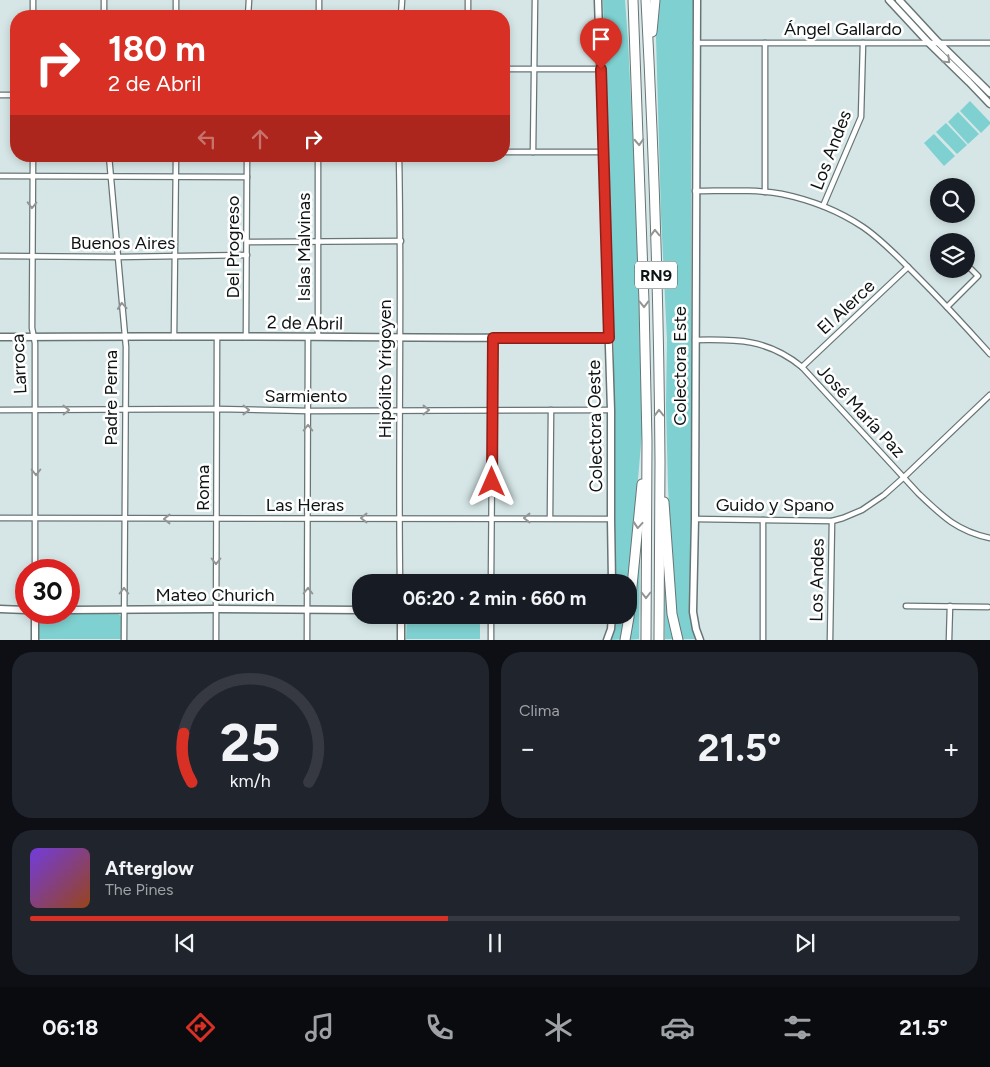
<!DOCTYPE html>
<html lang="es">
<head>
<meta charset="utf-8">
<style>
  :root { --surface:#171b24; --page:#20242c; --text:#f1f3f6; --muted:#9ea1a6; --line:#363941; --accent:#d93025 }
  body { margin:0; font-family:Figtree,sans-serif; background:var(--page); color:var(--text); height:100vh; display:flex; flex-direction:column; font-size:19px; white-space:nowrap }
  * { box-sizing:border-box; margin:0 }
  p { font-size:16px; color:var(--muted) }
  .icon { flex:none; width:28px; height:28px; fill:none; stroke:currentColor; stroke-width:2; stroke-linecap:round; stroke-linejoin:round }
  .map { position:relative; height:640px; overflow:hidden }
  .sheet { display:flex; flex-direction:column; gap:12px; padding:12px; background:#0d0f14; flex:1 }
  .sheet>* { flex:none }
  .guide { position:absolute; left:10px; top:10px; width:500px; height:152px; border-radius:20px; box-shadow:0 2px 8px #0003; background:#d93025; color:#fff; overflow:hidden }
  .fabs { position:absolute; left:930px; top:178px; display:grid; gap:10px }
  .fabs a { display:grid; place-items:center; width:45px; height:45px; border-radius:50%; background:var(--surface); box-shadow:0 2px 8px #0003; font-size:25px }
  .speed { position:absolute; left:15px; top:559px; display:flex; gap:10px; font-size:25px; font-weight:700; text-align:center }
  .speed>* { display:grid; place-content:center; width:65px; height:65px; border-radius:50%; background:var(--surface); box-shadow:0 2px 8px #0003; line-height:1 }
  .speed .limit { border:8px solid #d22; background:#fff; color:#111 }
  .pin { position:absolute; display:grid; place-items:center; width:42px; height:42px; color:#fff; margin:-51px -21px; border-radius:50% 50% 50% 0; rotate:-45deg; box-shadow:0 0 5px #0007 }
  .pin .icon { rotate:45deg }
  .me { position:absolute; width:55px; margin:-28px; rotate:0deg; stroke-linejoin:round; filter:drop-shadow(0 0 4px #0008) }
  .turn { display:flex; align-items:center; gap:18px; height:105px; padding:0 15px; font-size:22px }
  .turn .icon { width:65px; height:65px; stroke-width:2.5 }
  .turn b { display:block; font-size:35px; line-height:42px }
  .lanes { display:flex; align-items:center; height:48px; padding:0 15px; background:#0003; justify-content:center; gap:25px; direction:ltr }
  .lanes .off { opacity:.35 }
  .big { font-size:38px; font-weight:700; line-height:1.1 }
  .sheet .tile { flex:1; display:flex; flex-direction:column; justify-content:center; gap:8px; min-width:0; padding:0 18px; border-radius:20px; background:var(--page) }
  .sheet .dial { align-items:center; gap:0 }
  .dial svg { height:130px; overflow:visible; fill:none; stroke:var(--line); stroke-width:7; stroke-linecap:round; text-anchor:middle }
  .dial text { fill:var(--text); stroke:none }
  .song { display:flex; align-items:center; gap:15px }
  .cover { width:60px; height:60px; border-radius:8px; background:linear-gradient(135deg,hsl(260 70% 55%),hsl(20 70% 35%)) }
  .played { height:5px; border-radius:2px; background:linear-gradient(90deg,var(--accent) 45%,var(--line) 45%) }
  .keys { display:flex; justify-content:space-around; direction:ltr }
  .heat { display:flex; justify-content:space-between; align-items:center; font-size:28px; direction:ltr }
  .sheet .tiles { flex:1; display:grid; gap:12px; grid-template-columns:1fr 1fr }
  .tile:last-child { grid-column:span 2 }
  .trip { position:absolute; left:352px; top:574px; width:285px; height:50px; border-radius:20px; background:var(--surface); box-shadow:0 2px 8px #0003; font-weight:700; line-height:50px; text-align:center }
  .tabs { display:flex; height:80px; justify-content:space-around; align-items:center; background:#090b0e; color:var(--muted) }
  .tabs .icon { width:35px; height:35px }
  .tabs .selected { color:var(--accent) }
  .tabs b { font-size:22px; color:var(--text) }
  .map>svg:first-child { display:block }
  .green { fill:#7fd0d0 }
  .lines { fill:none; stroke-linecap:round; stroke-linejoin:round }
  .street-casing { stroke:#677575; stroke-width:7 }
  .secondary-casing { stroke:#677575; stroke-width:9 }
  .highway-casing { stroke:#677575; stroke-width:11 }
  .street { stroke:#fff; stroke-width:4.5 }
  .secondary { stroke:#fff; stroke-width:6 }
  .highway { stroke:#fff; stroke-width:9 }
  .oneway { stroke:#939595 }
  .route-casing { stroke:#8d1f18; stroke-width:12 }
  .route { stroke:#d93025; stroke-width:9 }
  .labels { text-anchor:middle; stroke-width:5; stroke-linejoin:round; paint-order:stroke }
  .shield { fill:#fff; stroke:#565a5a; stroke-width:1 }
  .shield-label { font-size:16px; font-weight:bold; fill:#0e1414 }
  .street-label { font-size:18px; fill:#0e1414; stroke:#fff }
</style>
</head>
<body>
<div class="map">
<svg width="990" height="640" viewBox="0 0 990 640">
  <rect width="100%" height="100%" fill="#d6e6e6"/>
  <!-- green -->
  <g class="green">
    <polygon points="603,0 625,0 628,41 637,224 642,433 629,582 615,582 613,459 614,353 613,276 607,155"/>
    <polygon points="658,0 693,0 691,179 691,623 693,632 696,639 683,639 676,615 673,585 668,487 666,405 667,340 661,215 656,37"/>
    <polygon points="970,101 990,122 990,124 981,133 960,111"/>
    <polygon points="958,112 979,134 968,144 948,122"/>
    <polygon points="946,123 967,145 957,154 936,132"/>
    <polygon points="934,134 955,156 944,166 924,143"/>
    <polygon points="640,536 639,639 628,640"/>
    <polygon points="665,557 676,639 665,639"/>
    <polygon points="117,613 121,616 121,639 39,639 39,614"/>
    <polygon points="616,615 627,615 623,639 611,640 615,631"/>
    <polygon points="407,616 480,617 480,639 406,639"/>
  </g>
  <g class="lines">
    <!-- street casing -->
    <g class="street-casing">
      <g id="street">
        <polyline points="104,0 104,16"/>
        <polyline points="176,0 176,16"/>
        <polyline points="33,16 33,0"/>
        <polyline points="248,16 249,0"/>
        <polyline points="319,16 319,0"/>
        <polyline points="401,16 402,0"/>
        <polyline points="468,16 468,0"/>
        <polyline points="696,43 990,43"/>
        <polyline points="504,69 601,69"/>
        <polyline points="0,95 16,95"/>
        <polyline points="504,152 604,152"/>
        <polyline points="533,152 535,0"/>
        <polyline points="33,156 32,328 35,343 35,570"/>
        <polyline points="109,156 126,347 124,640"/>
        <polyline points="318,156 318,337"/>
        <path d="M399,156C402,298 398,440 400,582"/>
        <polyline points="0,176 247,177"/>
        <path d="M695,191C724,191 754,189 782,194C811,200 839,211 863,227C882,240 898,257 914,273C940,299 965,326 990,354"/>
        <polyline points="765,192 765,43"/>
        <polyline points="823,206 861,117 863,43"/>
        <polyline points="247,242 401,241"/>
        <polyline points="0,256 118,257 247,255"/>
        <polyline points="947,307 978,276 966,264"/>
        <polyline points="174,337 176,156"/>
        <polyline points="246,337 247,156"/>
        <path d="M695,340C737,339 768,339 802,367L918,493C942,516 957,531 990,538"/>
        <polyline points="802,367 908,267"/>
        <polyline points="0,410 217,409 308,411 611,410"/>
        <polyline points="0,518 611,519"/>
        <polyline points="550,518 551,410"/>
        <polyline points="695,519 832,521 843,518 862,510 884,495 903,478 990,395"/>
        <polyline points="491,582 493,338"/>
        <polyline points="906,606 988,607"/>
        <polyline points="216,640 217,337"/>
        <polyline points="307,640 308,338"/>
        <polyline points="491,640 491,615"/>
        <polyline points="763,640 763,520"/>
        <polyline points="830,640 832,521"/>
        <polyline points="949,640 950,606"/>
      </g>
    </g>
    <!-- secondary casing -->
    <g class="secondary-casing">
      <g id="secondary">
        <polyline points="598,0 611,410 611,519 612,582"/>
        <polyline points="697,0 695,519 693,612 696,629 700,640"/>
        <polyline points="889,0 928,42 969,82 990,104"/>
        <polyline points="899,0 938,42 990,93"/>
        <path d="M0,337C203,335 406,338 609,338"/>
        <polyline points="0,609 26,610"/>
        <polyline points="69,610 216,609 361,610"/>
        <polyline points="401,615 401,640"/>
        <polyline points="35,640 35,612"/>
        <polyline points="607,640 611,629 612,615"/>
      </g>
    </g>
    <!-- highway casing -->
    <g class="highway-casing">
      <g id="highway">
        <polyline points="633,0 644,302 647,442 646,640"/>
        <path d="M646,0C654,154 659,308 660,462C660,521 659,580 659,640"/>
        <polyline points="652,32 655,0"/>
        <polyline points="664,502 672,614 678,640"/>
        <polyline points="625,640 629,617 642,484"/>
      </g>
    </g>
    <!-- street -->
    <use href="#street" class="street"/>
    <!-- secondary -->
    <use href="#secondary" class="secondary"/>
    <!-- highway -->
    <use href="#highway" class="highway"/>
  </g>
  <!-- one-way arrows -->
  <defs><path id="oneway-chevron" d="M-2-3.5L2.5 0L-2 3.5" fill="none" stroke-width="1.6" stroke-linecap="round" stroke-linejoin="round" transform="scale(1.25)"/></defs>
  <g class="oneway">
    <use href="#oneway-chevron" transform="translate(947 60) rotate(44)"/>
    <use href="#oneway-chevron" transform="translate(639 142) rotate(87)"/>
    <use href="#oneway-chevron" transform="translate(32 205) rotate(91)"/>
    <use href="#oneway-chevron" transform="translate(655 233) rotate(-92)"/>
    <use href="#oneway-chevron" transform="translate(644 304) rotate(89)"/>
    <use href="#oneway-chevron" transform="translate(122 306) rotate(-95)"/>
    <use href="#oneway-chevron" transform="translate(66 410) rotate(-1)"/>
    <use href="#oneway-chevron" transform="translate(246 410) rotate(1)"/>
    <use href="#oneway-chevron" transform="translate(426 410)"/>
    <use href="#oneway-chevron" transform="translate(659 413) rotate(-91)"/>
    <use href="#oneway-chevron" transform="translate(308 428) rotate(-90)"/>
    <use href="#oneway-chevron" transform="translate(36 472) rotate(90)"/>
    <use href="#oneway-chevron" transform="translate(364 518) rotate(180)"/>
    <use href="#oneway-chevron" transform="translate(527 518) rotate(180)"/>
    <use href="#oneway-chevron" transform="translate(167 519) rotate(180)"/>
    <use href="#oneway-chevron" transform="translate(638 525) rotate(95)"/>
    <use href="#oneway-chevron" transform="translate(216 561) rotate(90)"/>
    <use href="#oneway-chevron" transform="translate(124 591) rotate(-90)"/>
    <use href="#oneway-chevron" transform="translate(308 591) rotate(-90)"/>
    <use href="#oneway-chevron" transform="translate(646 595) rotate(90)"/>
  </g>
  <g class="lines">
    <!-- route casing -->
    <g class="route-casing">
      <polyline id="route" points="492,482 493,338 609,338 601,69"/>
    </g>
    <!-- route -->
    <use href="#route" class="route"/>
  </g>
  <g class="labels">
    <!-- shield labels -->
    <rect class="shield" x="635" y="261.5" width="42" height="27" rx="4"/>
    <g class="shield-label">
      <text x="656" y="281">RN9</text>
    </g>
    <!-- street labels -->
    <g class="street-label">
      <text x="843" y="35">Ángel Gallardo</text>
      <text transform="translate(831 150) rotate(-69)" y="6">Los Andes</text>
      <text x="123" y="249">Buenos Aires</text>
      <text transform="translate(233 247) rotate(-90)" y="6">Del Progreso</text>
      <text transform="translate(304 247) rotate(-90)" y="6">Islas Malvinas</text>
      <text transform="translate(846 307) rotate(-43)" y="6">El Alerce</text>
      <text transform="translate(305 323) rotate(1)" y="6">2 de Abril</text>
      <text transform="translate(19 364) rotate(-93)" y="6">Larroca</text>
      <text transform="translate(680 366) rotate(-90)" y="6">Colectora Este</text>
      <text transform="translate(385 369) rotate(-90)" y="6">Hipólito Yrigoyen</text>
      <text x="306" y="402">Sarmiento</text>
      <text transform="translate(111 398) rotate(-90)" y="6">Padre Perna</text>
      <text transform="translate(861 411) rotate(47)" y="6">José María Paz</text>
      <text transform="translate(595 426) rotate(-91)" y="6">Colectora Oeste</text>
      <text transform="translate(203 488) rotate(-90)" y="6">Roma</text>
      <text x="305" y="511">Las Heras</text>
      <text x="775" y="511">Guido y Spano</text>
      <text transform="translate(817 580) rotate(-89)" y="6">Los Andes</text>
      <text x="215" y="601">Mateo Churich</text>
    </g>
  </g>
</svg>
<div class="fabs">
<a><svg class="icon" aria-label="search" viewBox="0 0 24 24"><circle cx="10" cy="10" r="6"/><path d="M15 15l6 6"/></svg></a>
<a><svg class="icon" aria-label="layers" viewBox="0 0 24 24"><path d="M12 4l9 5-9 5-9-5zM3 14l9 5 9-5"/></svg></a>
</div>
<div class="speed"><div class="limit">30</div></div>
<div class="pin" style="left:601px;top:69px;background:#d93025"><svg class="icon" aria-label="arrive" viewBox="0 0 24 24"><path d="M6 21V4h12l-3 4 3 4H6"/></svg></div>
<svg class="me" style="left:492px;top:482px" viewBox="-20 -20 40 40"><path d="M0-17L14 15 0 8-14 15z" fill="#d93025" stroke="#fff" stroke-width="4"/></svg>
<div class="trip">06:20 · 2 min · 660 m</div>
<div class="guide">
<div class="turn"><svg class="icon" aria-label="right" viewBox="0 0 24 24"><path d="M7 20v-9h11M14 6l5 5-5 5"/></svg><div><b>180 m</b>2 de Abril</div></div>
<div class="lanes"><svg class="icon off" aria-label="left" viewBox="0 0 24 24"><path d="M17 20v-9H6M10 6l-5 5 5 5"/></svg><svg class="icon off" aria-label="ahead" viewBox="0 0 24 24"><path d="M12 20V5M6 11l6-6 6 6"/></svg><svg class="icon" aria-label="right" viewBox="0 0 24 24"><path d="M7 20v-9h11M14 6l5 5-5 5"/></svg></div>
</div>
</div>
<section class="sheet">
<div class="tiles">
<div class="tile dial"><svg viewBox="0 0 100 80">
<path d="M14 69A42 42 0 1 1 86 69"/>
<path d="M14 69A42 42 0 0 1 9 39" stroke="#d93025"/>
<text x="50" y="56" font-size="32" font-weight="700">25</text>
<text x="50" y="72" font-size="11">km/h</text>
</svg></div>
<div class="tile"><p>Clima</p>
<div class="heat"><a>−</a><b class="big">21.5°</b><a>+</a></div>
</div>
<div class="tile">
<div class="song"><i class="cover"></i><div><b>Afterglow</b><p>The Pines</p></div></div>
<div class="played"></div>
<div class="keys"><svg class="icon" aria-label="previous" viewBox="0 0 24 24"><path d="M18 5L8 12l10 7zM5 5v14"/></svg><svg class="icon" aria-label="pause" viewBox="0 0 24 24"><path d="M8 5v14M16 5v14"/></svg><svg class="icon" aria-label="next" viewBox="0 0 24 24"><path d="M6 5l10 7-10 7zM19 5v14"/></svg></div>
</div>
</div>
</section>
<nav class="tabs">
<b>06:18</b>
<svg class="icon selected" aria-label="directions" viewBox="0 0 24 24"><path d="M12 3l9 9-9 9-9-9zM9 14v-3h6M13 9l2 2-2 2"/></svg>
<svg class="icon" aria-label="music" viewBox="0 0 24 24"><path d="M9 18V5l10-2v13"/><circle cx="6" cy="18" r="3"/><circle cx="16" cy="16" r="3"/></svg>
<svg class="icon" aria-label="phone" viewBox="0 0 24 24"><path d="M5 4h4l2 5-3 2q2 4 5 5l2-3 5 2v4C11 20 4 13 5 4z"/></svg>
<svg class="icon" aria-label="climate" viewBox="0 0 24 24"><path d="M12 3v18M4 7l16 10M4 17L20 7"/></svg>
<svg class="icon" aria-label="car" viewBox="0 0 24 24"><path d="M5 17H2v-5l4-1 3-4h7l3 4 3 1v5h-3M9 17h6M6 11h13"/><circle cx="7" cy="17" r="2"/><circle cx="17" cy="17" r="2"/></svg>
<svg class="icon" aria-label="filters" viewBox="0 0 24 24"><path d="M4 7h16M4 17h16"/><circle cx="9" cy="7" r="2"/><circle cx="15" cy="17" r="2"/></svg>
<b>21.5°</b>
</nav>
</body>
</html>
